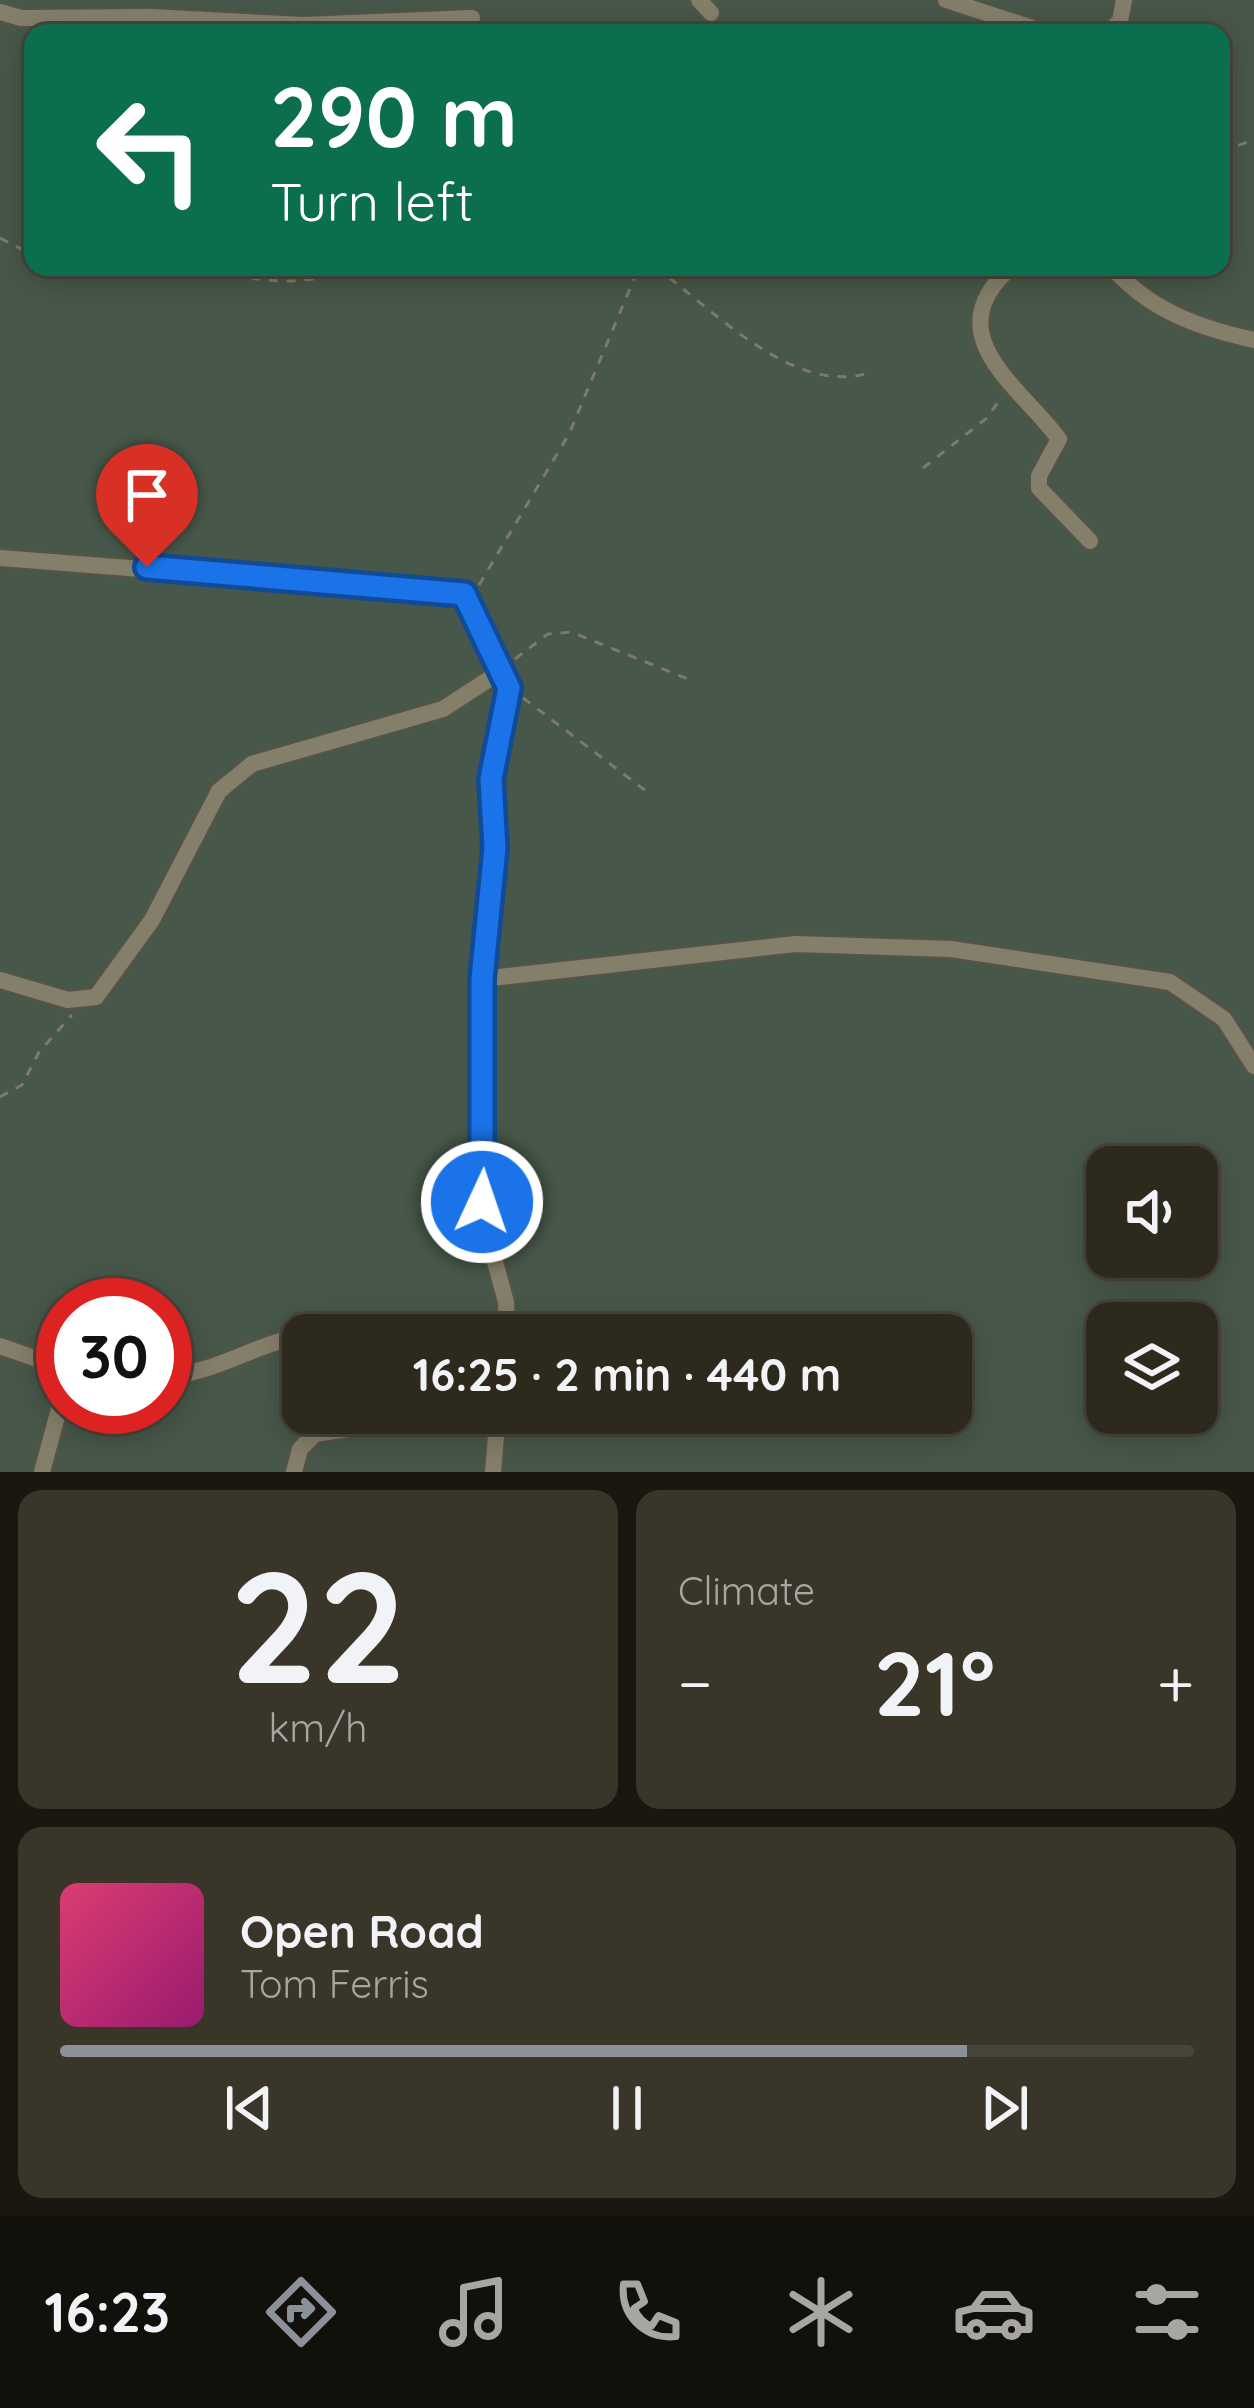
<!DOCTYPE html>
<html lang="en">
<head>
<meta charset="utf-8">
<style>
  :root { --surface:#2d291c; --page:#393529; --text:#f1f3f6; --muted:#a7a6a3; --line:#48453b; --accent:#8c9099 }
  body { margin:0; font-family:Quicksand,sans-serif; background:var(--page); color:var(--text); height:100vh; display:flex; flex-direction:column; font-size:45px; white-space:nowrap }
  * { box-sizing:border-box; margin:0 }
  p { font-size:39px; color:var(--muted) }
  .icon { flex:none; width:66px; height:66px; fill:none; stroke:currentColor; stroke-width:2; stroke-linecap:round; stroke-linejoin:round }
  .map { position:relative; height:1472px; overflow:hidden }
  .panel { display:flex; flex-direction:column; gap:18px; padding:18px; background:#19170f; flex:1 }
  .panel>* { flex:none }
  .top-card { position:absolute; left:24px; top:24px; width:1206px; height:252px; border-radius:24px; box-shadow:0 6px 30px #0003,0 0 0 3px var(--line); background:#0b6e4f; color:#fff; overflow:hidden }
  .buttons { position:absolute; left:1086px; top:1146px; display:grid; gap:24px }
  .buttons a { display:grid; place-items:center; width:132px; height:132px; border-radius:24px; background:var(--surface); box-shadow:0 6px 30px #0003,0 0 0 3px var(--line); font-size:60px }
  .speed { position:absolute; left:36px; top:1278px; display:flex; gap:24px; font-size:60px; font-weight:700; text-align:center }
  .speed>* { display:grid; place-content:center; width:156px; height:156px; border-radius:50%; background:var(--surface); box-shadow:0 6px 30px #0003,0 0 0 3px var(--line); line-height:1 }
  .speed .limit { border:18px solid #d22; background:#fff; color:#111 }
  .pin { position:absolute; display:grid; place-items:center; width:102px; height:102px; color:#fff; margin:-123px -51px; border-radius:50% 50% 50% 0; rotate:-45deg; box-shadow:0 0 12px #0007 }
  .pin .icon { rotate:45deg }
  .me { position:absolute; width:132px; margin:-66px; rotate:3deg; stroke-linejoin:round; filter:drop-shadow(0 0 9px #0008) }
  .turn { display:flex; align-items:center; gap:42px; height:252px; padding:0 48px; font-size:54px }
  .turn .icon { width:156px; height:156px; stroke-width:2.5 }
  .turn b { display:block; font-size:84px; line-height:102px }
  .big { font-size:90px; font-weight:800; line-height:1.1 }
  .panel .widget { flex:1; display:flex; flex-direction:column; justify-content:center; gap:18px; min-width:0; padding:0 42px; border-radius:24px; background:var(--page) }
  .panel .dial { align-items:center; gap:0 }
  .dial b { font-size:156px; line-height:1 }
  .song { display:flex; align-items:center; gap:36px }
  .cover { width:144px; height:144px; border-radius:18px; background:linear-gradient(135deg,hsl(340 70% 55%),hsl(320 70% 35%)) }
  .played { height:12px; border-radius:6px; background:linear-gradient(90deg,var(--accent) 80%,var(--line) 80%) }
  .keys { display:flex; justify-content:space-around; direction:ltr }
  .heat { display:flex; justify-content:space-between; align-items:center; font-size:66px; direction:ltr }
  .panel .tiles { flex:1; display:grid; gap:18px; grid-template-columns:1fr 1fr }
  .widget:last-child { grid-column:span 2 }
  .trip { position:absolute; left:282px; top:1314px; width:690px; height:120px; border-radius:24px; background:var(--surface); box-shadow:0 6px 30px #0003,0 0 0 3px var(--line); font-weight:800; line-height:120px; text-align:center }
  .dock { display:flex; height:192px; justify-content:space-around; align-items:center; background:#12100b; color:var(--muted) }
  .dock .icon { width:84px; height:84px }
  .dock .on { color:var(--accent) }
  .dock b { font-size:54px; color:var(--text) }
  .map>svg:first-child { display:block }
  .green { fill:#475749; fill-rule:evenodd }
  .lines { fill:none; stroke-linecap:round; stroke-linejoin:round }
  .minor-casing { stroke:#585445; stroke-width:20 }
  .path { stroke:#7d796b; stroke-width:3; stroke-dasharray:9 9; stroke-linecap:butt }
  .minor { stroke:#847f6b; stroke-width:16 }
  .route-casing { stroke:#114b97; stroke-width:30 }
  .route { stroke:#1a73e8; stroke-width:21 }
</style>
</head>
<body>
<div class="map">
<svg width="1254" height="1472" viewBox="0 0 1254 1472">
  <rect width="100%" height="100%" fill="#3c3726"/>
  <!-- green -->
  <path class="green" d="M0,0H1254V1472H0ZM33,33H1221V267H33ZM1107,1167H1197V1257H1107ZM63,1305H165V1407H63ZM1107,1323H1197V1413H1107ZM303,1335H951V1413H303Z"/>
  <g class="lines">
    <!-- minor casing -->
    <g class="minor-casing">
      <g id="minor">
        <polyline points="699,0 711,13"/>
        <polyline points="946,0 1048,33"/>
        <polyline points="0,12 21,18 150,17 303,25 472,18"/>
        <polyline points="1108,33 1120,21 1124,0"/>
        <path d="M1011,267C935,335 1019,385 1059,439L1039,476V488L1090,541"/>
        <path d="M1112,267C1149,310 1199,328 1254,340"/>
        <polyline points="0,558 464,594 509,687 493,759 494,867 482,1013 483,1218 506,1302 507,1335"/>
        <polyline points="482,979 795,944 951,949 1170,982 1224,1019 1254,1066"/>
        <polyline points="0,980 68,1000 96,997 152,920 219,791 252,764 443,709 503,670"/>
        <polyline points="0,1346 63,1368"/>
        <path d="M165,1376C225,1374 271,1329 334,1335"/>
        <polyline points="42,1472 63,1394"/>
        <polyline points="294,1472 300,1449 315,1434 448,1413"/>
        <polyline points="493,1472 498,1413"/>
      </g>
    </g>
    <!-- path -->
    <g class="path">
      <polyline points="1221,151 1254,140"/>
      <polyline points="0,238 33,255"/>
      <polyline points="67,267 70,267"/>
      <path d="M198,267C268,284 298,287 367,267"/>
      <path d="M655,267C712,308 792,396 869,373"/>
      <polyline points="923,468 987,418 1001,398"/>
      <polyline points="479,585 569,434 639,267"/>
      <polyline points="515,659 548,634 571,632 693,681"/>
      <polyline points="523,698 646,791"/>
      <polyline points="0,1097 22,1085 39,1052 72,1015"/>
    </g>
    <!-- minor -->
    <use href="#minor" class="minor"/>
  </g>
  <g class="lines">
    <!-- route casing -->
    <g class="route-casing">
      <polyline id="route" points="147,567 464,594 509,688 491,779 495,848 482,979 482,1202"/>
    </g>
    <!-- route -->
    <use href="#route" class="route"/>
  </g>
</svg>
<div class="buttons">
<a><svg class="icon" aria-label="sound" viewBox="0 0 24 24"><path d="M4 9h4l5-4v14l-5-4H4zM17 9q2 3 0 6"/></svg></a>
<a><svg class="icon" aria-label="layers" viewBox="0 0 24 24"><path d="M12 4l9 5-9 5-9-5zM3 14l9 5 9-5"/></svg></a>
</div>
<div class="speed"><div class="limit">30</div></div>
<div class="pin" style="left:147px;top:567px;background:#d93025"><svg class="icon" aria-label="arrive" viewBox="0 0 24 24"><path d="M6 21V4h12l-3 4 3 4H6"/></svg></div>
<svg class="me" style="left:482px;top:1202px" viewBox="-20 -20 40 40"><circle r="17" fill="#1a73e8" stroke="#fff" stroke-width="3"/><path d="M0-11L8 9 0 5-8 9z" fill="#fff"/></svg>
<div class="trip">16:25 · 2 min · 440 m</div>
<div class="top-card">
<div class="turn"><svg class="icon" aria-label="left" viewBox="0 0 24 24"><path d="M17 20v-9H6M10 6l-5 5 5 5"/></svg><div><b>290 m</b>Turn left</div></div>
</div>
</div>
<section class="panel">
<div class="tiles">
<div class="widget dial"><b>22</b><p>km/h</p></div>
<div class="widget"><p>Climate</p>
<div class="heat"><a>−</a><b class="big">21°</b><a>+</a></div>
</div>
<div class="widget">
<div class="song"><i class="cover"></i><div><b>Open Road</b><p>Tom Ferris</p></div></div>
<div class="played"></div>
<div class="keys"><svg class="icon" aria-label="previous" viewBox="0 0 24 24"><path d="M18 5L8 12l10 7zM5 5v14"/></svg><svg class="icon" aria-label="pause" viewBox="0 0 24 24"><path d="M8 5v14M16 5v14"/></svg><svg class="icon" aria-label="next" viewBox="0 0 24 24"><path d="M6 5l10 7-10 7zM19 5v14"/></svg></div>
</div>
</div>
</section>
<nav class="dock">
<b>16:23</b>
<svg class="icon on" aria-label="directions" viewBox="0 0 24 24"><path d="M12 3l9 9-9 9-9-9zM9 14v-3h6M13 9l2 2-2 2"/></svg>
<svg class="icon" aria-label="music" viewBox="0 0 24 24"><path d="M9 18V5l10-2v13"/><circle cx="6" cy="18" r="3"/><circle cx="16" cy="16" r="3"/></svg>
<svg class="icon" aria-label="phone" viewBox="0 0 24 24"><path d="M5 4h4l2 5-3 2q2 4 5 5l2-3 5 2v4C11 20 4 13 5 4z"/></svg>
<svg class="icon" aria-label="climate" viewBox="0 0 24 24"><path d="M12 3v18M4 7l16 10M4 17L20 7"/></svg>
<svg class="icon" aria-label="car" viewBox="0 0 24 24"><path d="M5 17H2v-5l4-1 3-4h7l3 4 3 1v5h-3M9 17h6M6 11h13"/><circle cx="7" cy="17" r="2"/><circle cx="17" cy="17" r="2"/></svg>
<svg class="icon" aria-label="filters" viewBox="0 0 24 24"><path d="M4 7h16M4 17h16"/><circle cx="9" cy="7" r="2"/><circle cx="15" cy="17" r="2"/></svg>
</nav>
</body>
</html>
